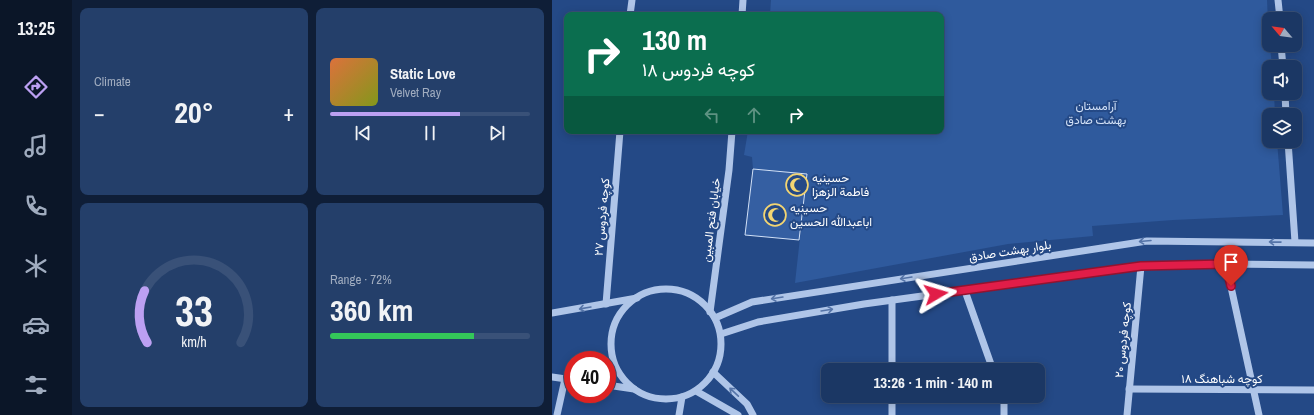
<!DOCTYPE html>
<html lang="en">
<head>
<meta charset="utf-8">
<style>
  :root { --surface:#1b3764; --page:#243f6a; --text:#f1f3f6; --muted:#a0acbf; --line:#395178; --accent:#bca0f2 }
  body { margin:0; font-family:"Archivo Narrow",Vazirmatn,sans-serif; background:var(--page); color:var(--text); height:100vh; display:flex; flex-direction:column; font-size:15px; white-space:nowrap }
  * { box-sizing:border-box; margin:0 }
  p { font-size:13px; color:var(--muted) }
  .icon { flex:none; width:22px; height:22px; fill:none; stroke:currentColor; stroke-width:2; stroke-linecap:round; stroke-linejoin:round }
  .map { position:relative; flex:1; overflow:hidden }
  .panel { display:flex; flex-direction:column; gap:8px; padding:8px; background:#0f1e37; width:480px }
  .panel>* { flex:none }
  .hud { position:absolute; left:12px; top:12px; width:380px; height:122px; border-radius:8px; box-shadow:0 2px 10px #0003,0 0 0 1px var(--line); background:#0b6e4f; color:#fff; overflow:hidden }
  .needle { width:26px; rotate:299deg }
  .fabs { position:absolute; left:710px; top:12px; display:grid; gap:8px }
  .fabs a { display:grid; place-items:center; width:40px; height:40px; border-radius:8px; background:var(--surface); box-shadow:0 2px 10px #0003,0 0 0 1px var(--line); font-size:20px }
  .speed { position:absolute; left:12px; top:351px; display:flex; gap:8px; font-size:20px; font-weight:700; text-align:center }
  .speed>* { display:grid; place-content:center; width:52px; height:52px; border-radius:50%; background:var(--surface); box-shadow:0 2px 10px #0003,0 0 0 1px var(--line); line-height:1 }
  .speed .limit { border:6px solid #d22; background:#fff; color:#111 }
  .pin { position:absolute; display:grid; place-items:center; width:34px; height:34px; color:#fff; margin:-41px -17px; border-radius:50% 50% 50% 0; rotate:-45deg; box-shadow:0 0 4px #0007 }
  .pin .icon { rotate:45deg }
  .me { position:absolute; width:44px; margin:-22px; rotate:83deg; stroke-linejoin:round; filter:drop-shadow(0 0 3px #0008) }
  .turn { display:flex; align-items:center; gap:14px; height:84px; padding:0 12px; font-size:18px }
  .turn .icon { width:52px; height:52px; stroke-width:2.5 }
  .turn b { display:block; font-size:28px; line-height:34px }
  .lanes { display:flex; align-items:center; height:38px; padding:0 12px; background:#0003; justify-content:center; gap:20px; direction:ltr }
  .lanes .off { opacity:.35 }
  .big { font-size:30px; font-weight:700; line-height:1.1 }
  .panel .widget { flex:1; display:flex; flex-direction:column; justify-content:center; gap:6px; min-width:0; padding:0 14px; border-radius:8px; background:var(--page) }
  .panel .dial { align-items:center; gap:0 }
  .dial svg { height:104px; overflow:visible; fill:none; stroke:var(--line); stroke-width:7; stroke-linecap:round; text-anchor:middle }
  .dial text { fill:var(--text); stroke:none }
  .song { display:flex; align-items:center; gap:12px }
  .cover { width:48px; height:48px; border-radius:6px; background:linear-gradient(135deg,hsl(20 70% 55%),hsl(70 70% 35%)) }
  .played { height:4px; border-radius:2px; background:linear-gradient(90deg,var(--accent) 65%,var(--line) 65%) }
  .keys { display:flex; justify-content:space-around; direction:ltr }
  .heat { display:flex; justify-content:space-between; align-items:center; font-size:22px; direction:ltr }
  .charge { height:6px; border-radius:3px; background:linear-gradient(90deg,#34c759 72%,var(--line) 0) }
  .panel .tiles { flex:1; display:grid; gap:8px; grid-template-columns:repeat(2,1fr) }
  .trip { position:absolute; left:269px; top:363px; width:224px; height:40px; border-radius:8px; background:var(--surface); box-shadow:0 2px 10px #0003,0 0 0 1px var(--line); font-weight:700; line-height:40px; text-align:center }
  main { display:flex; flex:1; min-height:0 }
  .tabs { display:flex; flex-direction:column; width:72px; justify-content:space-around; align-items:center; background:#0b1628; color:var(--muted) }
  .tabs .icon { width:28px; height:28px }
  .tabs .current { color:var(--accent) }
  .tabs b { font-size:18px; color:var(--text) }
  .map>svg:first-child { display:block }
  .green { fill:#2f5a9d }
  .building { fill:#355fa2; stroke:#d2e1f7 }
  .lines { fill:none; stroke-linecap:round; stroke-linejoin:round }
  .minor { stroke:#afc5e8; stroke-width:7 }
  .oneway { stroke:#5574a8 }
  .route-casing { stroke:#92132f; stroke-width:10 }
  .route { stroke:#e11d48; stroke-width:7 }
  .labels { text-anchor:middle; stroke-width:4; stroke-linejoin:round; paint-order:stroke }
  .park-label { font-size:12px; fill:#d2e1f7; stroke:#244986 }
  .poi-label { font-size:12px; fill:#fff; stroke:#244986; text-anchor:start }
  .street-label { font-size:12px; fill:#fff; stroke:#244986 }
</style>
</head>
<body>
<main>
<nav class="tabs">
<b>13:25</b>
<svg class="icon current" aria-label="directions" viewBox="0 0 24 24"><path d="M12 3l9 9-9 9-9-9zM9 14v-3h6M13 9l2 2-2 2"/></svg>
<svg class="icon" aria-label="music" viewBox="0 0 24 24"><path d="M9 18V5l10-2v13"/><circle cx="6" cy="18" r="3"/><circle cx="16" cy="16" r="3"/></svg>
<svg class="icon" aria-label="phone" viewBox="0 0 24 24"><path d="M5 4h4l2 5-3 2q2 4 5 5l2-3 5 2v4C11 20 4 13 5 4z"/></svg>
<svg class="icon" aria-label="climate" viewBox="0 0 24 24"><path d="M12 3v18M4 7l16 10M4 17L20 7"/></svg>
<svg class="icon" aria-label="car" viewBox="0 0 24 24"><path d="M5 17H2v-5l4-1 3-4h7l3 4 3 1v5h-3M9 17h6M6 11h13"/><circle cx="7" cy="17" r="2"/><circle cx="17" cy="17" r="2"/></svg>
<svg class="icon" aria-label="filters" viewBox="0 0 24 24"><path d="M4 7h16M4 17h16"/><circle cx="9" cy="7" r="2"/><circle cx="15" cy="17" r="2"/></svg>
</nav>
<section class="panel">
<div class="tiles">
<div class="widget"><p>Climate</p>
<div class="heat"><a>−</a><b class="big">20°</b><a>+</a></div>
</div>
<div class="widget">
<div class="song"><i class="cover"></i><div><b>Static Love</b><p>Velvet Ray</p></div></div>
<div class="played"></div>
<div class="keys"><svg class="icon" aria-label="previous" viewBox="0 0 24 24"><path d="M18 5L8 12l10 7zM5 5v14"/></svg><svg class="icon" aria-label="pause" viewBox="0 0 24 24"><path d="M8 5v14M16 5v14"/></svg><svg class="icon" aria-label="next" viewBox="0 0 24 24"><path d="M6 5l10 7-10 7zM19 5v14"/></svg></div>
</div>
<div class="widget dial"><svg viewBox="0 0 100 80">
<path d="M14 69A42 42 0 1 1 86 69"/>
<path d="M14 69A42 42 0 0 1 12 29" stroke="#bca0f2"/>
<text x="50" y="56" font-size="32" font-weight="700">33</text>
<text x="50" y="72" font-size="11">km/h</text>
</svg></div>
<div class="widget"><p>Range · 72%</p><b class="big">360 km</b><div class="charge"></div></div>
</div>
</section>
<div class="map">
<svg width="762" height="415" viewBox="0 0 762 415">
  <rect width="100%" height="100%" fill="#244986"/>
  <!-- green -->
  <polygon class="green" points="219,0 715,0 717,45 718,45 720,67 717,67 717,93 722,93 723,115 717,115 717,141 725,141 731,215 621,220 540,226 541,236 456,244 243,283 255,174 201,169 200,157 192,155 196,131 389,131 389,15 218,15"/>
  <!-- building -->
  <polygon class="building" points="201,169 255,174 247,240 193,235"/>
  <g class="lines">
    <!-- minor -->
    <g class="minor">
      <polyline points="726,0 728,19"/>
      <polyline points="78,15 80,0"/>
      <polyline points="190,15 191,0"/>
      <polyline points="729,45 731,67"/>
      <polyline points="733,93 734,115"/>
      <polyline points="736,141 743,242"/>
      <polyline points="674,264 707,415"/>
      <circle cx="114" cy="344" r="55"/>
      <polyline points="413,291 441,370"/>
      <polyline points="340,300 340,370"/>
      <polyline points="54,304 68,131"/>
      <polyline points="158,312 177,170 180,131"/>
      <polyline points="0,313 85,298"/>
      <polyline points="163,318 200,302 595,241 762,243"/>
      <polyline points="169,334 206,322 312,304 589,266 674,264 762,265"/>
      <polyline points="161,372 195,404 201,415"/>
      <polyline points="0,377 21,380"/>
      <polyline points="55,385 82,389"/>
      <polyline points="577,389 762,390"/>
      <polyline points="144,391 186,415"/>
      <polyline points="340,396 340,415"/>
      <polyline points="450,396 452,404 452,415"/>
      <polyline points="5,415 13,379"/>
      <polyline points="127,415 130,397"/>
      <polyline points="575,415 589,266"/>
    </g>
  </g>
  <!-- one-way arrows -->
  <defs><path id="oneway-shaft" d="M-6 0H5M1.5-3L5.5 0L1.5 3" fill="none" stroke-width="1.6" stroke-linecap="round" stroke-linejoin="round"/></defs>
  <g class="oneway">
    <use href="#oneway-shaft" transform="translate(593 241) rotate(175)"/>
    <use href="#oneway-shaft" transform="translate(723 242) rotate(-179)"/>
    <use href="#oneway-shaft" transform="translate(354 278) rotate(171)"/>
    <use href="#oneway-shaft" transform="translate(225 298) rotate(171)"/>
    <use href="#oneway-shaft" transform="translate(33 308) rotate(170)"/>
    <use href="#oneway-shaft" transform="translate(275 310) rotate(-9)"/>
    <use href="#oneway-shaft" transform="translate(182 392) rotate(-137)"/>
  </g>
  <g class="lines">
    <!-- route casing -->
    <g class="route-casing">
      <polyline id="route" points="384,294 589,266 674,264 679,286"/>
    </g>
    <!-- route -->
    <use href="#route" class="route"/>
  </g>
  <!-- icons -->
  <defs>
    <g id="mosque-ring" transform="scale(1.15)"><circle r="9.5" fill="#244986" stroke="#f3d572" stroke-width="1.5"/><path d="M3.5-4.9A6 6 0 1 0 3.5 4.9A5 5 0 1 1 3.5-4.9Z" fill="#f3d572"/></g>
  </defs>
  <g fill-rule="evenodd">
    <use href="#mosque-ring" x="245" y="185"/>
    <use href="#mosque-ring" x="223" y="215"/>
  </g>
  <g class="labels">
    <!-- park labels -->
    <g class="park-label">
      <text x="544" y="110">آرامستان<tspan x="544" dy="14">بهشت صادق</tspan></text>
    </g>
    <!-- poi labels -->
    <g class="poi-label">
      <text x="260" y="182">حسینیه<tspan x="260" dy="14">فاطمة الزهزا</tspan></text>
      <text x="238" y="212">حسینیه<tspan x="238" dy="14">اباعبدالله الحسین</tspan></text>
    </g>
    <!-- street labels -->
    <g class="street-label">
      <text transform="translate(50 217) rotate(-85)" y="4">کوچه فردوس ۲۷</text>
      <text transform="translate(159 220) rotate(-83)" y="4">خیابان فتح المبین</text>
      <text transform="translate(458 251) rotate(-9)" y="4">بلوار بهشت صادق</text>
      <text transform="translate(571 340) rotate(-84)" y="4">کوچه فردوس ۲۰</text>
      <text x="670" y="383">کوچه شباهنگ ۱۸</text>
    </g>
  </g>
</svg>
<div class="fabs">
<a><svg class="needle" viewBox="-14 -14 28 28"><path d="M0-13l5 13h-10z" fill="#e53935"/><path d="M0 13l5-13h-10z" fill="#a0acbf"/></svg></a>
<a><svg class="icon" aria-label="sound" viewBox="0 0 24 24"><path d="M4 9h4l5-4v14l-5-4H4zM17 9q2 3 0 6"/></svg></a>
<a><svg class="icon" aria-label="layers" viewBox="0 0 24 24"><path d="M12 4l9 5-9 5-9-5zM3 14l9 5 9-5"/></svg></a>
</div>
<div class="speed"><div class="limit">40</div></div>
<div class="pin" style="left:679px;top:286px;background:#d93025"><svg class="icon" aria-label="arrive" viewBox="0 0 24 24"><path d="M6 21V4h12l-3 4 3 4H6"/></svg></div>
<svg class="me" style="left:384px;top:294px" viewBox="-20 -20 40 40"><path d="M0-17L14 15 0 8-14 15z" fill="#e11d48" stroke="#fff" stroke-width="4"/></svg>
<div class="trip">13:26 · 1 min · 140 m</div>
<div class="hud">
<div class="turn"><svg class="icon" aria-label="right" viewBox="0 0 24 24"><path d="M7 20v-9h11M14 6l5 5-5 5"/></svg><div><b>130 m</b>کوچه فردوس ۱۸</div></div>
<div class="lanes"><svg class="icon off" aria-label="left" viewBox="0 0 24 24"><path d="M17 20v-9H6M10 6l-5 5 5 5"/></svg><svg class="icon off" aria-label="ahead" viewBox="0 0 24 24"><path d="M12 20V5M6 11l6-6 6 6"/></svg><svg class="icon" aria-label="right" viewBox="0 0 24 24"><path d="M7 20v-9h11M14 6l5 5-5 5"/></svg></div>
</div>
</div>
</main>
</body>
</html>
